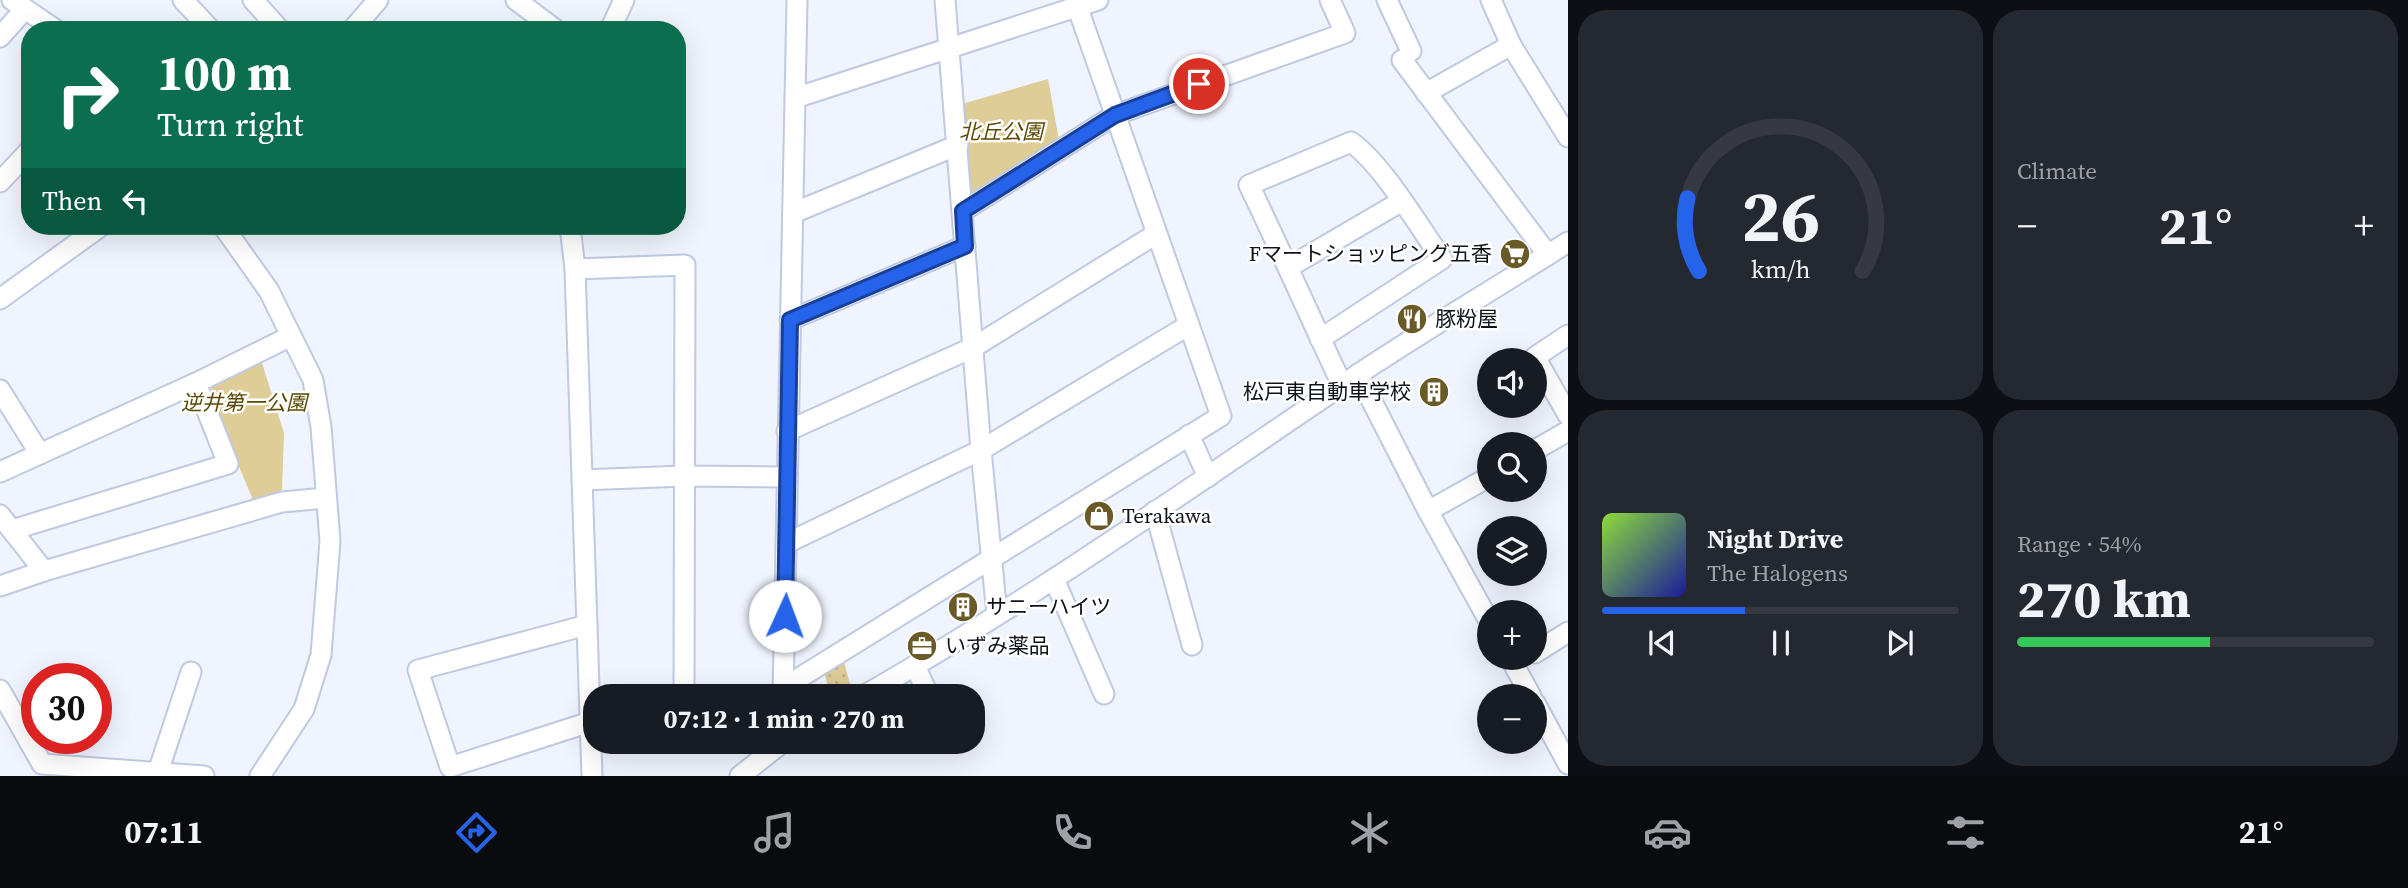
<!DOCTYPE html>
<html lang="en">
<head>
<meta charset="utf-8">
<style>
  :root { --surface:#171b24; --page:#242831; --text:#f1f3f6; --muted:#9ea1a6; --line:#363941; --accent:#2563eb }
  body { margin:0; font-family:"Source Serif 4","Noto Sans JP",serif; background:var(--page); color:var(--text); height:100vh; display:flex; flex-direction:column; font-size:26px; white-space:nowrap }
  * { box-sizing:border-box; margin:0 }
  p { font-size:23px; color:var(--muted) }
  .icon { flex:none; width:38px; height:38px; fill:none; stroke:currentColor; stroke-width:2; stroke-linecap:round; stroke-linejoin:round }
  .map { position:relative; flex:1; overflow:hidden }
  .side { display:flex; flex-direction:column; gap:10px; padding:10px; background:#0d0f14; width:840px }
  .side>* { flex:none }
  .top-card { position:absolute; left:21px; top:21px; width:665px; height:214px; border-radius:28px; box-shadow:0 7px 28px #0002; background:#0b6e4f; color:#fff; overflow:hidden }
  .tools { position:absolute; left:1477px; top:348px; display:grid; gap:14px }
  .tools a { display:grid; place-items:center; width:70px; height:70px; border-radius:50%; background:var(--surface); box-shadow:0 7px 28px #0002; font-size:35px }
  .speed { position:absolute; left:21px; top:663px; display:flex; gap:14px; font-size:35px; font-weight:700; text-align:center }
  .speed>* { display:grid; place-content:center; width:91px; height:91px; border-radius:50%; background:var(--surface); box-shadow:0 7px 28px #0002; line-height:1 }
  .speed .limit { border:10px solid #d22; background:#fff; color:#111 }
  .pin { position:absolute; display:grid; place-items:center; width:60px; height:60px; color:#fff; margin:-30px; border:4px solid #fff; border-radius:50%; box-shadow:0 2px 7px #0007 }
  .me { position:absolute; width:77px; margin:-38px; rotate:2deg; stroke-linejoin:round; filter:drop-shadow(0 0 5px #0008) }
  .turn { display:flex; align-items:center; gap:24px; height:147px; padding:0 21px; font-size:32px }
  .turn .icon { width:91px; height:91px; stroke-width:2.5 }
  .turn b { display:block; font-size:49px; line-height:60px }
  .then { display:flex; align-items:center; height:66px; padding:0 21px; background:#0003; gap:14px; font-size:26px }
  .big { font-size:52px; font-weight:700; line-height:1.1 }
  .side .card { flex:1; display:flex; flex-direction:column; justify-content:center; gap:10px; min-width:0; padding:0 24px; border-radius:28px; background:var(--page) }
  .side .dial { align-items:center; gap:0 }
  .dial svg { height:182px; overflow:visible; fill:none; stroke:var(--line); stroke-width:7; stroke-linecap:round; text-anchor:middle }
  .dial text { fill:var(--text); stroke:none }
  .song { display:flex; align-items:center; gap:21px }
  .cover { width:84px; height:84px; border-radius:10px; background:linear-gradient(135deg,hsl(90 70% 55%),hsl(240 70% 35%)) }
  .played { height:7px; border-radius:4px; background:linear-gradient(90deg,var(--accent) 40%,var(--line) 40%) }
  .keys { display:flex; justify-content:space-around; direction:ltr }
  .heat { display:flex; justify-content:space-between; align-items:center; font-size:38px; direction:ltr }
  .charge { height:10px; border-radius:5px; background:linear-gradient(90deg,#34c759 54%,var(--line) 0) }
  .side .tiles { flex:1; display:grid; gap:10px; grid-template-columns:repeat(2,1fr) }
  .trip { position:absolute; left:583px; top:684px; width:402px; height:70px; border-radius:28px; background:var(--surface); box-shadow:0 7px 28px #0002; font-weight:700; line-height:70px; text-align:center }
  .tab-bar { display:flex; height:112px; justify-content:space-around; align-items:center; background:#090b0e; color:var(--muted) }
  .tab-bar .icon { width:49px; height:49px }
  .tab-bar .active { color:var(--accent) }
  .tab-bar b { font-size:32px; color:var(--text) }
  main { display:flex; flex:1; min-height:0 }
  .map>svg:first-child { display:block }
  .grass { fill:url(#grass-dots) }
  .park { fill:#decd97 }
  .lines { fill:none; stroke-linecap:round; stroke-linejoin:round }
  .minor-casing { stroke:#bfc9e1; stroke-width:23 }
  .minor { stroke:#fff; stroke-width:19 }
  .route-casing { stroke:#184099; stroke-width:18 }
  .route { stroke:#2563eb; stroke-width:12 }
  .labels { text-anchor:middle; stroke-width:5; stroke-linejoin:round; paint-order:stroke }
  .park-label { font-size:21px; font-style:italic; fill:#5b4903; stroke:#fff }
  .poi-label { font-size:21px; fill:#0f121a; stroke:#fff; text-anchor:start }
</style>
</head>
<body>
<main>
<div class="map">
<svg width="1568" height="776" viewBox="0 0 1568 776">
  <defs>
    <pattern id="grass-dots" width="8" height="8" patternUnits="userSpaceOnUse" patternTransform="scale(1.75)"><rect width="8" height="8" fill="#decd97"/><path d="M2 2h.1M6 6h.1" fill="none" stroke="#bdaf82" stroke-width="1.8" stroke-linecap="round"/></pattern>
  </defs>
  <rect width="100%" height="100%" fill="#f0f4fe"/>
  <!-- grass -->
  <polygon class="grass" points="842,654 852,692 844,696 830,696 823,666"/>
  <!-- park -->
  <g class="park">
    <polygon points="1048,79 1059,140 973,196 968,196 962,104"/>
    <polygon points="262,363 284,433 282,490 253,500 209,395 214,384"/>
  </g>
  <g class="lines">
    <!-- minor casing -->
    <g class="minor-casing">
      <g id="minor">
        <polyline points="12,0 56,30"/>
        <polyline points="183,0 211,30"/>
        <polyline points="253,0 280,30"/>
        <polyline points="516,0 556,30"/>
        <polyline points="945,0 981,450 997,615"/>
        <polyline points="1387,0 1411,51"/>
        <polyline points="1491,0 1511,45 1568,137"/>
        <polyline points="352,30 378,0"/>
        <polyline points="610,30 624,0"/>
        <polyline points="0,37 25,9"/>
        <polyline points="1402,60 1548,255"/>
        <polyline points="1426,93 1511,45"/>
        <polyline points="795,98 1098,0"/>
        <polyline points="0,182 30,150"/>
        <polyline points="963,211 1115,115 1345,33 1330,0"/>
        <polyline points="793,213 958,145"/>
        <polyline points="223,226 269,291 313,380 321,427 330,541 321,655 304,709 260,776"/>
        <polyline points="570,226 575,269 592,776"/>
        <polyline points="1289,267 1402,201"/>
        <polyline points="575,269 685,265 684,696"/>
        <polyline points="0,299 101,226"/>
        <polyline points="790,320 965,246"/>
        <polyline points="1568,335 1535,357 1568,415"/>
        <path d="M1320,339L1442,259C1418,225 1383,165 1351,142L1249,185C1281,251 1311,319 1342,385"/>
        <polyline points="1358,374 1428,511 1489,621"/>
        <polyline points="0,390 40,454"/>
        <polyline points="787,431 974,347 1156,234"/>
        <polyline points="1189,435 1208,477"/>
        <polyline points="1535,450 1568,431"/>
        <polyline points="0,472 196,383 291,336"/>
        <polyline points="582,480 684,476 786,477"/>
        <polyline points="1155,511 1192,645"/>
        <polyline points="1428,511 1489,477"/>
        <polyline points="0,515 44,571"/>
        <polyline points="12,530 228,464 196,383"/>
        <polyline points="787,543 981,450 1189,325"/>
        <polyline points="1054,579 1104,694"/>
        <polyline points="0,586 44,571 282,502 326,498"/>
        <polyline points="587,625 418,670 450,767 590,722"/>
        <polyline points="1535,653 1568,632"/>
        <polyline points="1510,658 1531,696"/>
        <polyline points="915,666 929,696"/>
        <polyline points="783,688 1221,416 1075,0"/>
        <polyline points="0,690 42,764 204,776"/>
        <polyline points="783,696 797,0"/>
        <path d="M863,696C1033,599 1194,485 1357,375C1426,329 1498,287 1568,242"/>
        <polyline points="1535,703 1568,764"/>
        <polyline points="158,772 191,672"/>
        <polyline points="740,776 783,742"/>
      </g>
    </g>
    <!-- minor -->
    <use href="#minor" class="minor"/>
  </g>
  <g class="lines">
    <!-- route casing -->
    <g class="route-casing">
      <polyline id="route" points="785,616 790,320 965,246 963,211 1115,115 1199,84"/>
    </g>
    <!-- route -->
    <use href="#route" class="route"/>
  </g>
  <!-- icons -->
  <defs>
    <g id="supermarket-disc" transform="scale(1.575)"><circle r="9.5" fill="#695a27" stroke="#fff"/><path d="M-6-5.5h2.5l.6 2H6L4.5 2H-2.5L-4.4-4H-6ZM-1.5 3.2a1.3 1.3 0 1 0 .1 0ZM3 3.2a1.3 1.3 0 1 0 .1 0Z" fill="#fff"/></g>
    <g id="restaurant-disc" transform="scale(1.575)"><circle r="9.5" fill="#695a27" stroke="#fff"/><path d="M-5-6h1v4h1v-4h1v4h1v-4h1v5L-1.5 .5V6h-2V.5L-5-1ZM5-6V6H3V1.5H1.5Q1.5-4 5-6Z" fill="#fff"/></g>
    <g id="building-disc" transform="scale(1.575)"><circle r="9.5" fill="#695a27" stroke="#fff"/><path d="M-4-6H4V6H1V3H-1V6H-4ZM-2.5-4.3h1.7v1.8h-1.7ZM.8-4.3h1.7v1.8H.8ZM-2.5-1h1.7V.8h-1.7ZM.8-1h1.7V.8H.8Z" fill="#fff"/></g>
    <g id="shop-disc" transform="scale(1.575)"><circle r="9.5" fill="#695a27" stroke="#fff"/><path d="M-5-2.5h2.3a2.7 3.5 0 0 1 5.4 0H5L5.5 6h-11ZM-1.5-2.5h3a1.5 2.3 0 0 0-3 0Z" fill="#fff"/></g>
    <g id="office-disc" transform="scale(1.575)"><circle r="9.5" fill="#695a27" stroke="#fff"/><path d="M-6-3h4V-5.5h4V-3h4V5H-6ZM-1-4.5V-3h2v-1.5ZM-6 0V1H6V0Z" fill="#fff"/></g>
  </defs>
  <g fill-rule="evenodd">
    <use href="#supermarket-disc" x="1515" y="254"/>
    <use href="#restaurant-disc" x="1412" y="319"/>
    <use href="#building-disc" x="1434" y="392"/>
    <use href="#shop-disc" x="1099" y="516"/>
    <use href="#building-disc" x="963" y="607"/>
    <use href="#office-disc" x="922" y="646"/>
  </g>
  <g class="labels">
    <!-- park labels -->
    <g class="park-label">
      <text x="1001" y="139">北丘公園</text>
      <text x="244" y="410">逆井第一公園</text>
    </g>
    <!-- poi labels -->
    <g class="poi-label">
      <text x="1492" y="261" text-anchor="end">Fマートショッピング五香</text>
      <text x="1435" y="326">豚粉屋</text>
      <text x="1411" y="399" text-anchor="end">松戸東自動車学校</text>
      <text x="1122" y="523">Terakawa</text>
      <text x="986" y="614">サニーハイツ</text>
      <text x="945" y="653">いずみ薬品</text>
    </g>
  </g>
</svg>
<div class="tools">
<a><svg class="icon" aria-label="sound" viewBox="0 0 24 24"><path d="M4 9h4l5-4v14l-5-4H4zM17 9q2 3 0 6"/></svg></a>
<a><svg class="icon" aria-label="search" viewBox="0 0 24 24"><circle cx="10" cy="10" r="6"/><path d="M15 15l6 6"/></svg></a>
<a><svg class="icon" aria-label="layers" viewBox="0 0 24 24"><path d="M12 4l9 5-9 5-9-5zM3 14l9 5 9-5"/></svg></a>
<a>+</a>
<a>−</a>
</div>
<div class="speed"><div class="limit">30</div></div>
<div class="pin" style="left:1199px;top:84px;background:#d93025"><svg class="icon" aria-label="arrive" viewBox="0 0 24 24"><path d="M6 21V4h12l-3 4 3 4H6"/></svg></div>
<svg class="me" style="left:785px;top:616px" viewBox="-20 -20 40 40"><circle r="19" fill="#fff"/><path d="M0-13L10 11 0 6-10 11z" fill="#2563eb"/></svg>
<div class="trip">07:12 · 1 min · 270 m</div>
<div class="top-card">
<div class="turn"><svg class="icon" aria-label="right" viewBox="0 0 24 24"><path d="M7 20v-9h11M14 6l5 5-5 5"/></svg><div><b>100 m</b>Turn right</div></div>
<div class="then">Then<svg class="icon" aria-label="left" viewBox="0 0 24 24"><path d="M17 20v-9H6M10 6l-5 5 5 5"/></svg></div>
</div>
</div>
<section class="side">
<div class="tiles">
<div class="card dial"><svg viewBox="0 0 100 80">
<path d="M14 69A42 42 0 1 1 86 69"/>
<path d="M14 69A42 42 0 0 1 9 37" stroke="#2563eb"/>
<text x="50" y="56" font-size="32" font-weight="700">26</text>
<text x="50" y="72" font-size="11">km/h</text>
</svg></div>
<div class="card"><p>Climate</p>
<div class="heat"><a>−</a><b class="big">21°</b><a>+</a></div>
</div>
<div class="card">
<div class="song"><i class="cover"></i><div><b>Night Drive</b><p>The Halogens</p></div></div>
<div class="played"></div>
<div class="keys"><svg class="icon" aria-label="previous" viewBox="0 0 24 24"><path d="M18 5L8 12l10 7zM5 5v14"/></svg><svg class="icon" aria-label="pause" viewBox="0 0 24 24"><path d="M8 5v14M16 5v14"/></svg><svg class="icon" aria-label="next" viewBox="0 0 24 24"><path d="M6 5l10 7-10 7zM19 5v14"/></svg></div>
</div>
<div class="card"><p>Range · 54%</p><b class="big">270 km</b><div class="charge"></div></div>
</div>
</section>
</main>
<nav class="tab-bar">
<b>07:11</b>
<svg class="icon active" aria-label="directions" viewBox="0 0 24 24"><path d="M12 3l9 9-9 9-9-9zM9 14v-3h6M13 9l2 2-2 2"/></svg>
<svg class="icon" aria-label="music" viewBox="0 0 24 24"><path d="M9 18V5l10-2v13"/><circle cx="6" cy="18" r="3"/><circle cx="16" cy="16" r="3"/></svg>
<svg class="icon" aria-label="phone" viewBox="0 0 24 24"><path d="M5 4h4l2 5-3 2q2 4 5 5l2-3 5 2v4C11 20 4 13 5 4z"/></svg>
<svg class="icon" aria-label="climate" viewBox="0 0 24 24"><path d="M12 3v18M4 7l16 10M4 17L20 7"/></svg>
<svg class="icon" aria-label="car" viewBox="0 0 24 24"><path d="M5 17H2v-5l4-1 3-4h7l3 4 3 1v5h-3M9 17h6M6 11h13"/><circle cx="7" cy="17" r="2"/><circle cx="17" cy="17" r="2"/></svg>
<svg class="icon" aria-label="filters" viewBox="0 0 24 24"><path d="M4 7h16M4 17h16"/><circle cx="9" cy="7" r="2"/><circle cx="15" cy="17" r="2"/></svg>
<b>21°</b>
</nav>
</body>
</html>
